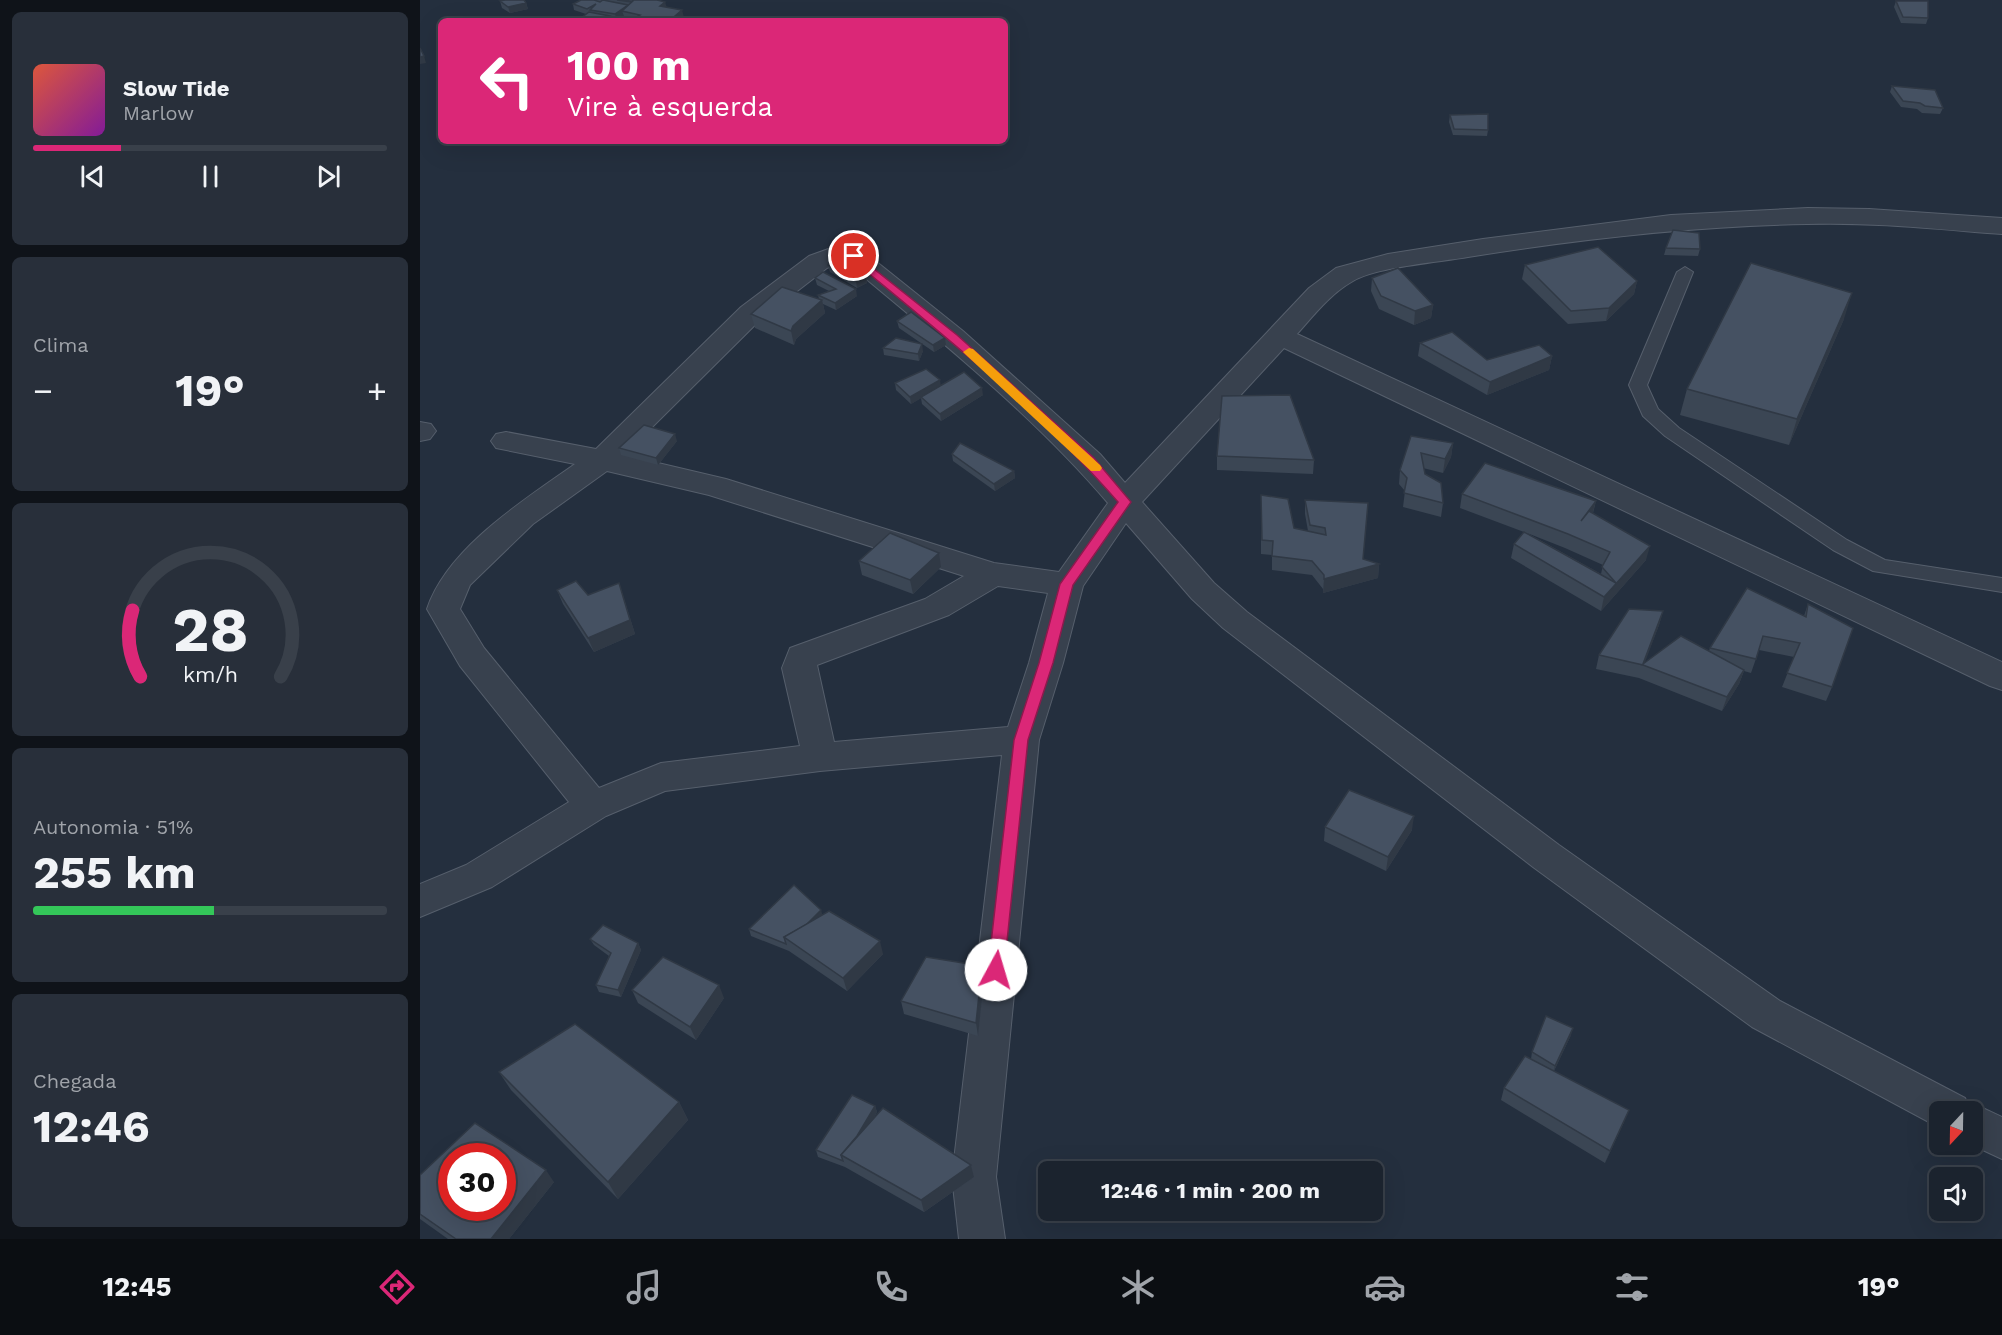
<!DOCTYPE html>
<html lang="pt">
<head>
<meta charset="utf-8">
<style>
  :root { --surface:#1b232e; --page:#282f3a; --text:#f1f3f6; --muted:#a0a4aa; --line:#39404a; --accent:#db2777 }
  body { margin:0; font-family:"Work Sans",sans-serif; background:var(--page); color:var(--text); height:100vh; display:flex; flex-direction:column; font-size:22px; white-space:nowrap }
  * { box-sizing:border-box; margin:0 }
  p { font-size:20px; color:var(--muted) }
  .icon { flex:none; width:33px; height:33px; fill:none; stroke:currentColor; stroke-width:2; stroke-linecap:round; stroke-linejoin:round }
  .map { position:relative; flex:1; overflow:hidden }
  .drawer { display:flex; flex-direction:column; gap:12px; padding:12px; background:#0f1319; width:420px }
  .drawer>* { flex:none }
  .hud { position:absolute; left:18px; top:18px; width:570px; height:126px; border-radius:9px; box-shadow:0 6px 24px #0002,0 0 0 2px var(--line); background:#db2777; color:#fff; overflow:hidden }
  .needle { width:39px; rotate:202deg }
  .buttons { position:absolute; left:1509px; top:1101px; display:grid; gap:12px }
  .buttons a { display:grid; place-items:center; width:54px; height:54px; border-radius:9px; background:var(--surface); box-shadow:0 6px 24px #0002,0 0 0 2px var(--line); font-size:30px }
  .speed { position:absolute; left:18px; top:1143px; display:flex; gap:12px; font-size:30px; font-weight:700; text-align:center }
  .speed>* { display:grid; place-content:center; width:78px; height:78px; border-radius:50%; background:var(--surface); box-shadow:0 6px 24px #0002,0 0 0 2px var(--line); line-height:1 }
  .speed .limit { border:9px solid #d22; background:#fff; color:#111 }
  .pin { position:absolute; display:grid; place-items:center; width:51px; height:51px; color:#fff; margin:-26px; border:3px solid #fff; border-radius:50%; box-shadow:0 2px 6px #0007 }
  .me { position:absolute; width:66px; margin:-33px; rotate:6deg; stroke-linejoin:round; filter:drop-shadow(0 0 4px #0008) }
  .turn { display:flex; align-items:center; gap:21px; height:126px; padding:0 30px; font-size:27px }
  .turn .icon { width:78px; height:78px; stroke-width:2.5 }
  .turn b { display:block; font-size:42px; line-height:51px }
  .big { font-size:45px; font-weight:700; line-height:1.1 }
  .drawer .card { flex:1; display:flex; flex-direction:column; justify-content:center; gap:9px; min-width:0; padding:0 21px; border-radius:9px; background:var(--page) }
  .drawer .dial { align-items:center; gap:0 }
  .dial svg { height:156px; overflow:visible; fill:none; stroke:var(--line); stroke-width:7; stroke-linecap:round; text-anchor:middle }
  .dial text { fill:var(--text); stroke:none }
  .song { display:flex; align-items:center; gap:18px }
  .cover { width:72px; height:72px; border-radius:9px; background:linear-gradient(135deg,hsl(10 70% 55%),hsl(290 70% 35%)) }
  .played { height:6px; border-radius:3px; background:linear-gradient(90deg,var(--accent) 25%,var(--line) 25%) }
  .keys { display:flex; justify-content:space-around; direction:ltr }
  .heat { display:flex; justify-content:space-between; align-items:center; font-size:33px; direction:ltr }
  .charge { height:9px; border-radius:4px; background:linear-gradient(90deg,#34c759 51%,var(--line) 0) }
  .trip { position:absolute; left:618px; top:1161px; width:345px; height:60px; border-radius:9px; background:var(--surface); box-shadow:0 6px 24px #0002,0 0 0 2px var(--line); font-weight:700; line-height:60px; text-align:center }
  .menu { display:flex; height:96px; justify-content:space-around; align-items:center; background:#0b0e12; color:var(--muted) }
  .menu .icon { width:42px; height:42px }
  .menu .active { color:var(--accent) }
  .menu b { font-size:27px; color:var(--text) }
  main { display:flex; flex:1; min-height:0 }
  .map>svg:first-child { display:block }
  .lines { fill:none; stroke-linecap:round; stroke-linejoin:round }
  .lane-casing { stroke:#565f6c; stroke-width:2 }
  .street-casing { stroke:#565f6c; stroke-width:2 }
  .lane { fill:#38414e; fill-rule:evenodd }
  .street { fill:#38414e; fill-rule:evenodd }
  .wall { fill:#3b4654; fill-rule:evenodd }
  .shaded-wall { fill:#303945 }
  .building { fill:#455162; stroke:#303945; stroke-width:1.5; fill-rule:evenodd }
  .route { fill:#db2777; stroke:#8e194d; stroke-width:1.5 }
  .slow { fill:#f59e0b }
</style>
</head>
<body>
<main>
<section class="drawer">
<div class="card">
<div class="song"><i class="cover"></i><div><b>Slow Tide</b><p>Marlow</p></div></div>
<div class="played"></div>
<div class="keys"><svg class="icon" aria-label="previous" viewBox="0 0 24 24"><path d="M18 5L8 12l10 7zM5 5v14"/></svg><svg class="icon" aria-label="pause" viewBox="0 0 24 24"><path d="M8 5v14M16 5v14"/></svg><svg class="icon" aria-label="next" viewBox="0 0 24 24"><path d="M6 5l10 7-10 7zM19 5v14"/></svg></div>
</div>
<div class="card"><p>Clima</p>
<div class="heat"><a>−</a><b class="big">19°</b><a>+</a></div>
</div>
<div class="card dial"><svg viewBox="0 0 100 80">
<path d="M14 69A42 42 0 1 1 86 69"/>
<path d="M14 69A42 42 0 0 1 10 35" stroke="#db2777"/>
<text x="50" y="56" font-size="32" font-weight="700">28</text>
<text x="50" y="72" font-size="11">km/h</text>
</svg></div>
<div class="card"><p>Autonomia · 51%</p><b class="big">255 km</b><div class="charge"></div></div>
<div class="card"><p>Chegada</p><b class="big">12:46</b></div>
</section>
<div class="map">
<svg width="1582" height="1239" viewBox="0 0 1582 1239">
  <rect width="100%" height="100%" fill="#242f3e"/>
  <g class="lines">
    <!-- lane casing -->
    <g class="lane-casing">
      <polygon id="lane" points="1265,267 1273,272 1227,385 1238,409 1259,428 1427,540 1465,560 1582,578 1582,592 1453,571 1413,550 1245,436 1223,416 1209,385 1257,272"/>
    </g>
    <!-- street casing -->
    <g class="street-casing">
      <g id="street">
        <path d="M1388,208L1449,209L1582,218V234C1517,229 1452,222 1387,224C1274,226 1160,239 1048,257C1020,262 956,267 933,281C910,294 894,315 877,334L1582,662V690L1570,686L864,348L722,502L794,583L827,612L1139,845L1360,1001L1545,1098L1548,1105L1552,1103L1582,1117V1159L1550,1144H1552V1112H1520V1128L1332,1027L1113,867L803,628L772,599L706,523L663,586L643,663L619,740L576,1177L585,1239H539L532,1177L582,755L400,771L245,791L186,816L72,887L0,917V884L46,865L149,802L40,666L7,609C27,548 104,500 155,464L76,448L71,441L76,434L86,432L176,449L321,307L389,256L414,247L434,248L443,251L543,331L680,454L705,483L889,288L916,268L968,254L1063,239L1251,215ZM418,263H427C517,338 612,414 688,503L639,572L574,563L306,479L204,455L341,319L407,268ZM187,471L289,495L544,576L505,599L370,648L362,668L380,746L241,763L179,788L64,648L40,609L50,585L113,524ZM578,586L628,593L609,663L588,727L414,742L397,665L529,615Z"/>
        <polygon points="0,422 11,424 16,431 10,439 0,441"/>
      </g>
    </g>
    <!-- lane -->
    <use href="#lane" class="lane"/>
    <!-- street -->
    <use href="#street" class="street"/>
  </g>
  <!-- wall -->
  <g class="wall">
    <path d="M161,0H236L265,21H157L166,14L154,10L153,4ZM204,16L205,21L199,19Z"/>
    <polygon points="80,1 106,3 108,9 90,13 82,8"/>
    <polygon points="1476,1 1508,18 1506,24 1481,23 1474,7"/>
    <polygon points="1472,86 1523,108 1520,114 1502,113 1497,109 1481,107 1470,92"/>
    <polygon points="1030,115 1068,130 1067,136 1033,135 1029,122"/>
    <polygon points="1246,248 1280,249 1278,256 1244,255"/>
    <polygon points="408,265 446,276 447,283 437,288 410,272"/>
    <polygon points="1105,265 1217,281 1214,294 1186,321 1148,324 1102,279"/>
    <polygon points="395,278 437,296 416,310 403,304 405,313 376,339 374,345 335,328 331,314 399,299 398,295 409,291 397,285"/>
    <polygon points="952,278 1013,305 1011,318 994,325 959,309 951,291"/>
    <polygon points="1424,319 1369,445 1260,415 1267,389"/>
    <polygon points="477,321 525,338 526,345 514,352 479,328"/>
    <polygon points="1000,343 1067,360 1132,356 1129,370 1067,395 998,356"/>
    <polygon points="463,348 503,351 499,361 464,355"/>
    <polygon points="475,383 520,386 563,395 521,421 502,404 501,398 491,404 476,390"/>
    <polygon points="991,436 1033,443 1031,457 1023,473 1003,468 1005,474 1023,503 1021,517 983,507 985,491 979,484 980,470"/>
    <polygon points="257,441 238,465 201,455 199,448"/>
    <polygon points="532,454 594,471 595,478 575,491 533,461"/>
    <polygon points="797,456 894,460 893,474 797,470"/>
    <path d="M1042,494L1176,501L1173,513L1226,560L1181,611L1091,558L1094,544L1104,532L1040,508ZM1107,533L1145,548L1183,565L1181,574Z"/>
    <polygon points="841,495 874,528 888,531 885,514 885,500 943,559 959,564 958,578 903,593 903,589 892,575 852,570 852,555 841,554"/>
    <polygon points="439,561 521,567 493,594 442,575"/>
    <polygon points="199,583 215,634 174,652 143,604 137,590 168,595"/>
    <polygon points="1388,604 1412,687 1406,701 1362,687 1374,657 1339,650 1331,673 1324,671 1319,684 1302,711 1219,678 1176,669 1179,655 1243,611 1239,625 1224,663 1289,651 1290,648 1384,616"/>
    <polygon points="905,827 992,830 966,871 904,841"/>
    <polygon points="402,915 463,954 427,991 369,951 331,936 329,929"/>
    <polygon points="170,939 218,943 221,950 201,997 179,992 176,985 189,956 174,945"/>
    <polygon points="562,966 564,979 558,1036 484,1014 481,1001"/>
    <polygon points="212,990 304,998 276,1040 218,1003"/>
    <polygon points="1151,1035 1134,1071 1204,1122 1185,1163 1081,1100 1084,1088 1111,1059 1112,1052"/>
    <polygon points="79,1072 259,1102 268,1120 198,1199 91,1090"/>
    <polygon points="455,1106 457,1112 454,1118 551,1165 554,1177 504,1212 425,1167 398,1157 396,1150"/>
    <polygon points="0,1175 134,1182 89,1239 28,1239 0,1219"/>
  </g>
  <!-- shaded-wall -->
  <g class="shaded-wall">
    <polygon points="245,2 249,14 240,6"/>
    <polygon points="106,3 108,9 90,13 88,7"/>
    <polygon points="208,5 202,11 204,16 197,21 195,14"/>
    <polygon points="262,10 265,21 249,21"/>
    <polygon points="190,16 191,21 184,21"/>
    <polygon points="4,56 6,63 0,64 0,57"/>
    <polygon points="446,276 447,283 437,288 436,281"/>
    <polygon points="1217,281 1214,294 1186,321 1189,308"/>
    <polygon points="436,289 437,296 416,310 415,303"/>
    <polygon points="1432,293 1424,319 1369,445 1377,419"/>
    <polygon points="402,300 405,313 376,339 374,345 371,331 373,326"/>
    <polygon points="1013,305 1011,318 994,325 995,311"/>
    <polygon points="525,338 526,345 514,352 513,345"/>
    <polygon points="502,344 503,351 499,361 498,354"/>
    <polygon points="1132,356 1129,370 1067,395 1070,382"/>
    <polygon points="520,380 521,387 491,404 490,397"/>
    <polygon points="562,388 563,395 521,421 520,414"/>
    <polygon points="255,434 257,441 238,465 236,458"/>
    <polygon points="1033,443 1031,457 1023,473 1025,459"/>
    <polygon points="594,471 595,478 575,491 574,484"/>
    <polygon points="1176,501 1172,515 1161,521"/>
    <polygon points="1230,546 1226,560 1181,611 1184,597"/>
    <polygon points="519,553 521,567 493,594 490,580"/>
    <polygon points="959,564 958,578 903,593 904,579"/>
    <polygon points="199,583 215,634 174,652 168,638"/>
    <polygon points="1243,611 1239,625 1224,665 1223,664"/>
    <polygon points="1324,670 1319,684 1302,711 1307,697"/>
    <polygon points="994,816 992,830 966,871 968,857"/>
    <polygon points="401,910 403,917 369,941"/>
    <polygon points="460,941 463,954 427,991 423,978"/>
    <polygon points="218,943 221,950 201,997 198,990"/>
    <polygon points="562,966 564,979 558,1036 556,1023"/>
    <polygon points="299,985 304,998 276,1040 270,1027"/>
    <polygon points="1153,1028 1151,1035 1133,1072 1135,1066"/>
    <polygon points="259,1102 268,1120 198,1199 188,1182"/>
    <polygon points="455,1106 457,1112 430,1160 425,1157"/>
    <polygon points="1209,1110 1204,1122 1185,1163 1190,1151"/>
    <polygon points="551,1165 554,1177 504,1212 501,1200"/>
    <polygon points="126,1170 134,1182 89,1239 71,1239"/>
  </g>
  <!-- building -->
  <g class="building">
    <polygon points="85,0 104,0 106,3 88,7 80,1"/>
    <polygon points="161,0 174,0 180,2 183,0 208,5 195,14 170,10 176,4 167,9 153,4"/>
    <polygon points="197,0 214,0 212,2"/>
    <polygon points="214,0 237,0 245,2 240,6 262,10 249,21 210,21 220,15 202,11"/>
    <polygon points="1476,1 1508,1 1508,18 1483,17"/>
    <polygon points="169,12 190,16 184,21 157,21"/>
    <polygon points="140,17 155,21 132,21"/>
    <polygon points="193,18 207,21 189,21"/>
    <polygon points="0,48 4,56 0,57"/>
    <polygon points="1472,86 1515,90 1523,108 1505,106 1500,103 1483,101"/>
    <polygon points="1068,114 1068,130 1034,129 1030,115"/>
    <polygon points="1253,230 1279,233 1280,249 1246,248"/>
    <polygon points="1178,247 1217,281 1189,308 1151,311 1105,265"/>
    <polygon points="415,259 446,276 436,281 408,265"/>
    <polygon points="1331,263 1432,293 1377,419 1267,389"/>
    <polygon points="978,268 1013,305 995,311 961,296 952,278"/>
    <polygon points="403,272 436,289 415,303 398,295 416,289 395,278"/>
    <polygon points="362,287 402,300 373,326 371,331 331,314"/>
    <polygon points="491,312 525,338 513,345 477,321"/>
    <polygon points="1032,332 1067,360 1119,345 1132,356 1070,382 1000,343"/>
    <polygon points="476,338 502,344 498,354 463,348"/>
    <polygon points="506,369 520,380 490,397 475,383"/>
    <polygon points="544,372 562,388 520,414 501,397"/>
    <polygon points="870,395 894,460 797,456 802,396"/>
    <polygon points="224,425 255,434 236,458 199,448"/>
    <polygon points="991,436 1033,443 1025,459 1001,453 1005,474 1021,483 1023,503 984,493 987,478 980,470"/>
    <polygon points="540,443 594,471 574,484 532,454"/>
    <polygon points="1065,463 1176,501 1161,521 1169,511 1230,546 1184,597 1094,544 1104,532 1196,583 1182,567 1190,552 1148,534 1042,494"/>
    <polygon points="841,495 868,499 874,528 906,535 905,528 890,525 885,500 948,503 943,559 959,564 904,579 904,575 892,561 852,556 853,541 842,540"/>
    <polygon points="470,533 519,553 490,580 439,561"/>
    <polygon points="156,581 168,595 199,583 210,620 168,638 137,590"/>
    <polygon points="1327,588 1386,617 1388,604 1433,628 1412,687 1367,673 1380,643 1343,636 1336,659 1290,648"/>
    <polygon points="1209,609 1243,611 1223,664 1261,636 1324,670 1307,697 1223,665 1179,655"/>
    <polygon points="929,790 994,816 968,857 905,827"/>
    <polygon points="374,885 401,910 386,925 364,937 366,944 329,929"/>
    <polygon points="409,911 460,941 423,978 364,937"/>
    <polygon points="183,925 218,943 198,990 176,985 191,953 170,939"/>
    <polygon points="243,957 299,985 270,1027 212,990"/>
    <polygon points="506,957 562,966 556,1023 481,1001"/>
    <polygon points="1126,1016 1153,1028 1135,1066 1112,1052"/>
    <polygon points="155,1024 259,1102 188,1182 79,1072"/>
    <polygon points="1105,1056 1209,1110 1190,1151 1084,1088"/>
    <polygon points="432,1095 455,1106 437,1136 421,1155 423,1161 396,1150"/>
    <polygon points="463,1108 551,1165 501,1200 421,1155"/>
    <path d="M55,1123L126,1170L71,1239H36L0,1214V1175ZM32,1156H82V1208H32Z"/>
  </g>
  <!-- route -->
  <path class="route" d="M434,253L537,335L674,458L711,502L653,585L633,663L608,740L584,970L582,975L576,977L570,975L568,970L594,740L619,663L640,584L698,502C619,411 523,335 430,258V254Z"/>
  <!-- slow -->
  <polygon class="slow" points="549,348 553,349 680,465 682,468 680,471 671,471 545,354 543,352"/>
</svg>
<div class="buttons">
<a><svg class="needle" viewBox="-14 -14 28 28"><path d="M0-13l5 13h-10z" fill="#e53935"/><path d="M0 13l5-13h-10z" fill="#a0a4aa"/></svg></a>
<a><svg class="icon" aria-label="sound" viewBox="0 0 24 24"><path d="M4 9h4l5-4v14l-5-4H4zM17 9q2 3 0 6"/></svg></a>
</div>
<div class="speed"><div class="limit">30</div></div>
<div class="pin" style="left:434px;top:256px;background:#d93025"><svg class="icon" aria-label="arrive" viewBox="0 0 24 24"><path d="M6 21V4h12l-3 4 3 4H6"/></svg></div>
<svg class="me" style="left:576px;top:970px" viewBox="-20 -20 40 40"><circle r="19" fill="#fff"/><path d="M0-13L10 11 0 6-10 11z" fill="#db2777"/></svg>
<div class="trip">12:46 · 1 min · 200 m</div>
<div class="hud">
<div class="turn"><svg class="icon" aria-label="left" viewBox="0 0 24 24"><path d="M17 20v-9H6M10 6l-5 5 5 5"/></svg><div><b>100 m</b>Vire à esquerda</div></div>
</div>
</div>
</main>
<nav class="menu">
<b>12:45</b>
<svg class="icon active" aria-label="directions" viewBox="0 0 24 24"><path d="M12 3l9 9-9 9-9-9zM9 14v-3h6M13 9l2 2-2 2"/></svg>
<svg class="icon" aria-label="music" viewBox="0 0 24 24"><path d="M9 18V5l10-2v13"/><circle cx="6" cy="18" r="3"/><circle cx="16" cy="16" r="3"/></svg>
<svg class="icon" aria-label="phone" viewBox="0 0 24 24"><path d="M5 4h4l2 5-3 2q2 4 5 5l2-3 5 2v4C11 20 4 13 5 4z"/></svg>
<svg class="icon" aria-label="climate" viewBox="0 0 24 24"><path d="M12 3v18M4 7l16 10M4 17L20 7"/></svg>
<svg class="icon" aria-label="car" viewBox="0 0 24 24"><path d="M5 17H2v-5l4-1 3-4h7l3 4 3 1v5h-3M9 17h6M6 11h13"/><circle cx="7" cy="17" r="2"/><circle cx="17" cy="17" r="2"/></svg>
<svg class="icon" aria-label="filters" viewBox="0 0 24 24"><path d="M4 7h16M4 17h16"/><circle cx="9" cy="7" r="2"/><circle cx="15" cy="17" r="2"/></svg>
<b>19°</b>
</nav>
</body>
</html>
